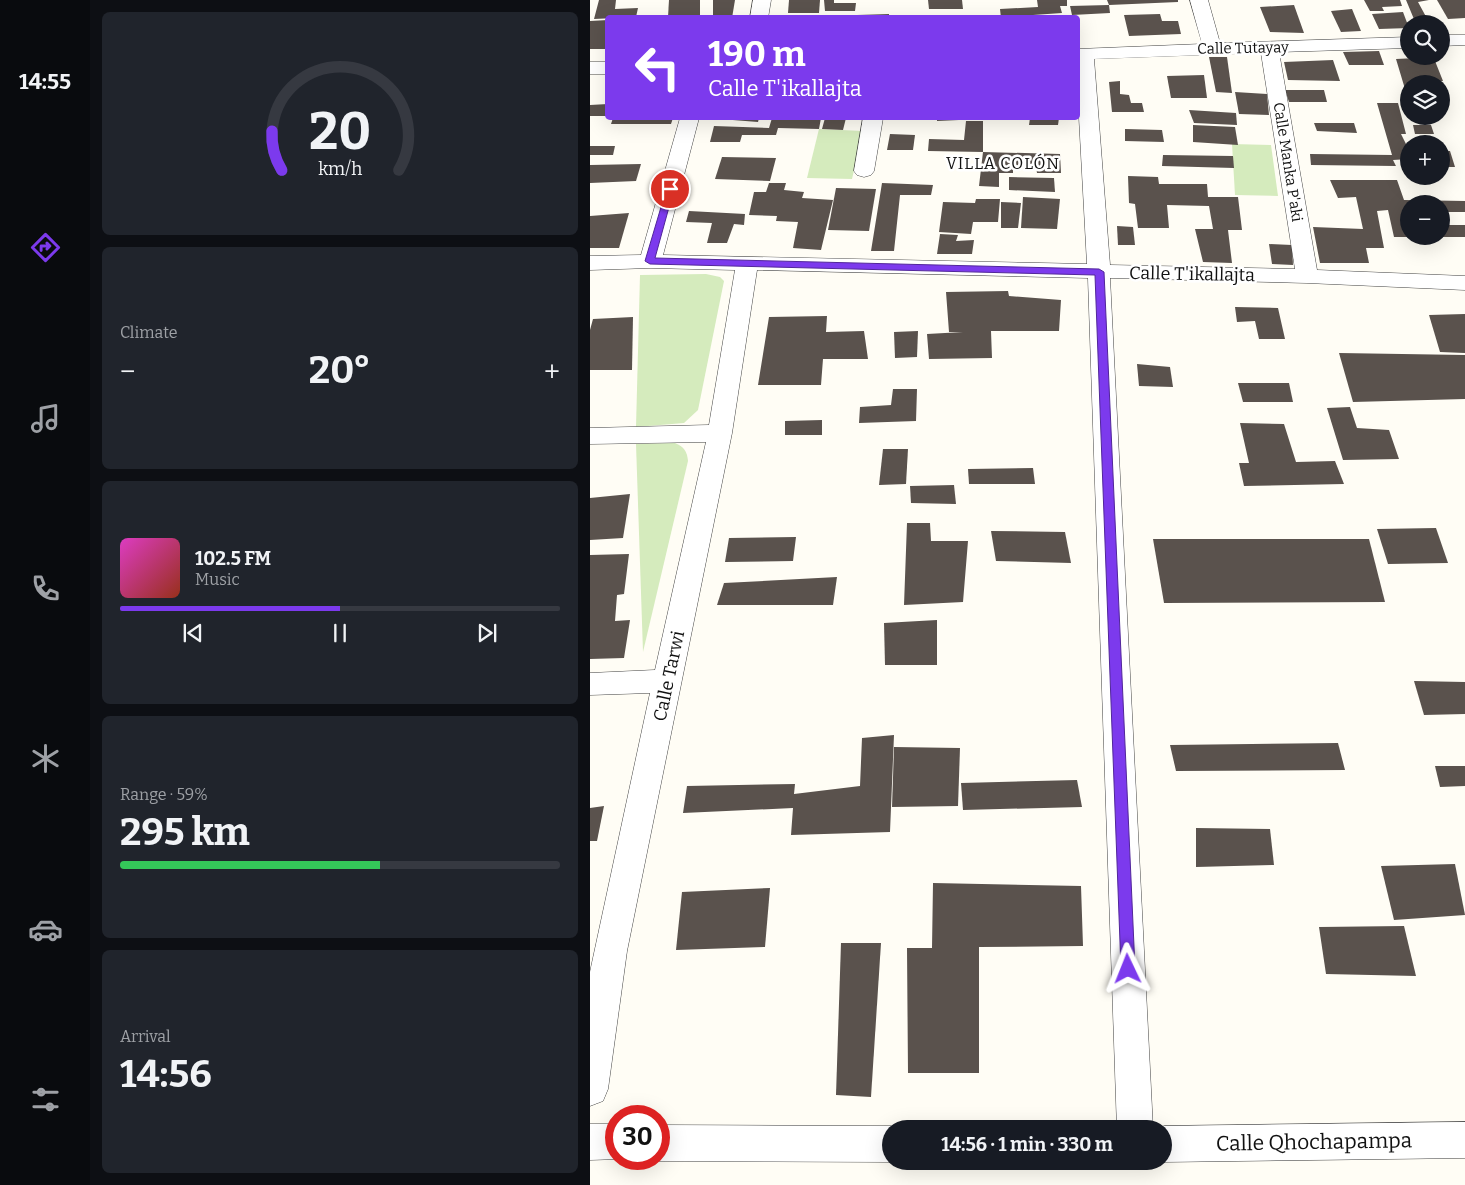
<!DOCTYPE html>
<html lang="en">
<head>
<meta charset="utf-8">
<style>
  :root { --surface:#171b24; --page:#20242c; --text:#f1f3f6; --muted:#9ea1a6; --line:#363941; --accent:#7c3aed }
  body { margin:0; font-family:Bitter,serif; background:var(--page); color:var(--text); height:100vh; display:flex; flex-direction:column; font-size:19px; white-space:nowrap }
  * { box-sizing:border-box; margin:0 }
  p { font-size:16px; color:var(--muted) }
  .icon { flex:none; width:28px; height:28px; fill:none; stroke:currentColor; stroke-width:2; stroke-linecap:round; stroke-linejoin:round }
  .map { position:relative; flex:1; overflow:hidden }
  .sheet { display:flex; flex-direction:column; gap:12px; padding:12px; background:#0d0f14; width:500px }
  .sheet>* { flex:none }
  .banner { position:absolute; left:15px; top:15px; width:475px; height:105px; border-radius:5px; box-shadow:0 5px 20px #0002; background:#7c3aed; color:#fff; overflow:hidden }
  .controls { position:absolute; left:810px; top:15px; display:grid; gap:10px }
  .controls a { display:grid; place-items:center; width:50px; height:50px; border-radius:50%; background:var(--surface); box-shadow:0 5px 20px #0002; font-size:25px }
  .speed { position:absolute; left:15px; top:1105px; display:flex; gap:10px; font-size:25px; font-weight:700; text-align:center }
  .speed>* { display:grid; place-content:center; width:65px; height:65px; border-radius:50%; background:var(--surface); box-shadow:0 5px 20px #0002; line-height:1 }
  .speed .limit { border:8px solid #d22; background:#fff; color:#111 }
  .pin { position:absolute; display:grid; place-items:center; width:42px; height:42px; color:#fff; margin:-21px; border:2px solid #fff; border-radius:50%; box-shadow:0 1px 5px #0007 }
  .me { position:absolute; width:55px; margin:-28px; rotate:358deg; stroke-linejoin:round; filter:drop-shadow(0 0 4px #0008) }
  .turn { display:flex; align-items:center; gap:18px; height:105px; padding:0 20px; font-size:22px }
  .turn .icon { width:65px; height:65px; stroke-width:2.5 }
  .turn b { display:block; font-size:35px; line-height:42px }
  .big { font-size:38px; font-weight:700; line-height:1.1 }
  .sheet .tile { flex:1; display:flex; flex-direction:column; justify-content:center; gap:8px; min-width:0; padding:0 18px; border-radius:8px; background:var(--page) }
  .sheet .dial { align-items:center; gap:0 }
  .dial svg { height:130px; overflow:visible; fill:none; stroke:var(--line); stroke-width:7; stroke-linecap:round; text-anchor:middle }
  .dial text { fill:var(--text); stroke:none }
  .song { display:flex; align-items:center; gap:15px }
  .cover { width:60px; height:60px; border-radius:8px; background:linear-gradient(135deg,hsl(310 70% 55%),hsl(10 70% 35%)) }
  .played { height:5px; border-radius:2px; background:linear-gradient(90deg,var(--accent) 50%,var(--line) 50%) }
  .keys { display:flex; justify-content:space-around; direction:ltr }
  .heat { display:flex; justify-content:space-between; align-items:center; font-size:28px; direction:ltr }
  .charge { height:8px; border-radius:4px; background:linear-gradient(90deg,#34c759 59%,var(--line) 0) }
  .trip { position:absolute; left:292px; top:1120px; width:290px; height:50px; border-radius:25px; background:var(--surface); box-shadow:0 5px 20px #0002; font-weight:700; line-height:50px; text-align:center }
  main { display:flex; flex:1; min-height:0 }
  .tab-bar { display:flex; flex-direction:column; width:90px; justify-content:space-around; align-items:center; background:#090b0e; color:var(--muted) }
  .tab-bar .icon { width:35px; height:35px }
  .tab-bar .selected { color:var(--accent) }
  .tab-bar b { font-size:22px; color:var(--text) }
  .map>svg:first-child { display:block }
  .green { fill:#d5ebbd }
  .building { fill:#5a524d }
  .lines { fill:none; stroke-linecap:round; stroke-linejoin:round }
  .minor-casing { stroke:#444; stroke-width:1 }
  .minor { fill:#fff; fill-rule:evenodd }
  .route { fill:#7c3aed; stroke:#51269a }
  .labels { text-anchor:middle; stroke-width:5; stroke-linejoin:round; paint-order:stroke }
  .far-street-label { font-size:15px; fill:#111; stroke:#fff }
  .far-neighbourhood-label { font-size:16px; letter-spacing:1px; fill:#111; stroke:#fff }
  .street-label { font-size:18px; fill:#111; stroke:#fff }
  .near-street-label { font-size:21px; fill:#111; stroke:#fff }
</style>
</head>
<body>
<main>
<nav class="tab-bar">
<b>14:55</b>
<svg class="icon selected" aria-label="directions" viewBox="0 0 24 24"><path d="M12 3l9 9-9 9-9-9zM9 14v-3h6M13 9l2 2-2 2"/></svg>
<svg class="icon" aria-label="music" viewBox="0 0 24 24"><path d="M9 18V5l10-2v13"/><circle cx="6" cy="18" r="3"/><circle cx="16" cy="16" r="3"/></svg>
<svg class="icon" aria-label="phone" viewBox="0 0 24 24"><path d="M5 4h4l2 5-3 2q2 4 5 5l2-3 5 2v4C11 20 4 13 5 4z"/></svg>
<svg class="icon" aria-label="climate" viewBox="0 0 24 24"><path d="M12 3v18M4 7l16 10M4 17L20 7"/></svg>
<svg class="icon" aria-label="car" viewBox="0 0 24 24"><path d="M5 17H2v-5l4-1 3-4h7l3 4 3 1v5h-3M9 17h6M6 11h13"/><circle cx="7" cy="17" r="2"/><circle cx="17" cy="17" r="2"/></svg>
<svg class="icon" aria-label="filters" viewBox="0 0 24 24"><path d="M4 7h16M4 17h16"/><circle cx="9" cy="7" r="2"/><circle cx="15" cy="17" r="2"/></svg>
</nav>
<section class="sheet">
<div class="tile dial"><svg viewBox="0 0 100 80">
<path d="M14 69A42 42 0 1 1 86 69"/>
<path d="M14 69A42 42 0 0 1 8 45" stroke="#7c3aed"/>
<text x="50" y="56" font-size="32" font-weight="700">20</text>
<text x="50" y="72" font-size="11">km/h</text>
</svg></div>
<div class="tile"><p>Climate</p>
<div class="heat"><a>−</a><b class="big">20°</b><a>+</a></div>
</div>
<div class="tile">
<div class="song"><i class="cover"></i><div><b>102.5 FM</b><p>Music</p></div></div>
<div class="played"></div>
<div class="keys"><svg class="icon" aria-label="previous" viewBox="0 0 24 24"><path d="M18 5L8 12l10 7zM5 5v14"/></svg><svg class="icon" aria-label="pause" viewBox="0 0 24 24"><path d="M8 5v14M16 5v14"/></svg><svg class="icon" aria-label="next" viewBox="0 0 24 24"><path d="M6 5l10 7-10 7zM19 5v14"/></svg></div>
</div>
<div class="tile"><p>Range · 59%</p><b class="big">295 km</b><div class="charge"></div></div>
<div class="tile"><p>Arrival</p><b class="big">14:56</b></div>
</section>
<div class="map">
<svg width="875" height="1185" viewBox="0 0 875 1185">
  <rect width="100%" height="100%" fill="#fffdf5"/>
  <!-- green -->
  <g class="green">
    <polygon points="229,129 273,131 262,179 217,178"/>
    <polygon points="642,144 681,145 688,196 645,195"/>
    <polygon points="116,274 130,277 134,281 108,410 94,423 46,427 50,275"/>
    <path d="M85,443C94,447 97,451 98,461L53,652L46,444Z"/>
  </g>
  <!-- building -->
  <g class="building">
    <polygon points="9,0 26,0 25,9 48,8 46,17 4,19"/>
    <polygon points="79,0 110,0 110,16 78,17"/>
    <polygon points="123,0 145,0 142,18 123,18"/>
    <polygon points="199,0 230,0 229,13 198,13"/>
    <polygon points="234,0 244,0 244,3 266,3 265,11 235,11"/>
    <polygon points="338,0 372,0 373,9 339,9"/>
    <polygon points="447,0 477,0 477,6 470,6 472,13 443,15 443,18 411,18 410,9 448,7"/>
    <polygon points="517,0 588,0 588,2 519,5"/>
    <polygon points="774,0 810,0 812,6 792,7 794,11 780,11"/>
    <polygon points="816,0 839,0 828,2 840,24 826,24"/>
    <polygon points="847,0 875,0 875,18 858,19"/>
    <polygon points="519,5 520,13 482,15 480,6"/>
    <polygon points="704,5 714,33 680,32 670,7"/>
    <polygon points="762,9 771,31 751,32 741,11"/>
    <polygon points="813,12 819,28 789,29 782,14"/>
    <polygon points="299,14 299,18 267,18 267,15"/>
    <polygon points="570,14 572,21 588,21 591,34 539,36 534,15"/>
    <polygon points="18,20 18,49 0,49 0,21"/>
    <polygon points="789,51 794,65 759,65 753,52"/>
    <polygon points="619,57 637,57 642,93 626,92"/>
    <polygon points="827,58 827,60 845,61 853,81 819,84 818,99 806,59"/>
    <polygon points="743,60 750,81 698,80 694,62"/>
    <polygon points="614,75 617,98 581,98 577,76"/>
    <polygon points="530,81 530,94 539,95 541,103 552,103 554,112 522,112 519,82"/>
    <polygon points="695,90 734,90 737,102 699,102"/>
    <polygon points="645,92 677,94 679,115 649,114"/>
    <polygon points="787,103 808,103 816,134 811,134 819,150 819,159 803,160 806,166 721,165 720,154 802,155"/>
    <polygon points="18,104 18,116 0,116 0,105"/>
    <polygon points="599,110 646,113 647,125 604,123"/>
    <polygon points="23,118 83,118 81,124 21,124"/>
    <polygon points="130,118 169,118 168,122 130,119"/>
    <polygon points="182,118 231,118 229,129 188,128 186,135 152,135 150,142 120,142 124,126 179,128"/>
    <polygon points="235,118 256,118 253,130 232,129"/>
    <polygon points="347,118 369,118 369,120 347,121"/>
    <polygon points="440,118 469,118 468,125 439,125"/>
    <polygon points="376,121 393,121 393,152 338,151 339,139 374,140"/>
    <polygon points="724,123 764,123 767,133 727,131"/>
    <polygon points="603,125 645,127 648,145 603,142"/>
    <polygon points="823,125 841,125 844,134 825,134"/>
    <polygon points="535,129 572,130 574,142 535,141"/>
    <polygon points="300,134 325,135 323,150 297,150"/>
    <polygon points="0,146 25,146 23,155 0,155"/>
    <polygon points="851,151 860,151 865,167 851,167"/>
    <polygon points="393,152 470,154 471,173 447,173 446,166 423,165 423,173 409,173 409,187 389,186"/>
    <polygon points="573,155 643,156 644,168 572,166"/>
    <polygon points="132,157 186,158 180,181 125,179"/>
    <polygon points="51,164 46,181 0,183 0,165"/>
    <polygon points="538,176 568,177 569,184 617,184 618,197 648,197 652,230 638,230 642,263 613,262 605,229 623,229 619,206 577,205 579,228 548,228 545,204 539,203"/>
    <polygon points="419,177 464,178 465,192 419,190"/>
    <polygon points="740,180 807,180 814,200 875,201 875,212 851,212 851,204 819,204 819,237 804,237 798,210 787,211 794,248 776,248 779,263 730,263 723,227 773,229 766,197 748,198"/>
    <polygon points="179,183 196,183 194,190 214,192 212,198 243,200 231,250 203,248 208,222 186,221 187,216 159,215 164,192 176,192"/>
    <polygon points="292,183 343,185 341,195 310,195 304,251 281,251"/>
    <polygon points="246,188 286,189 279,231 238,230"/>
    <polygon points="433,197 470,199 467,229 431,228"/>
    <polygon points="386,199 410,199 408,222 383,222 381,234 349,232 353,202 385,203"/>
    <polygon points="411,202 431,203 428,228 411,228"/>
    <polygon points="99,211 155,214 154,225 144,224 137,243 117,243 122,223 96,222"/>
    <polygon points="39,213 29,248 0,248 0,216"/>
    <rect x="851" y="225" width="24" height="12"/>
    <polygon points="527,226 543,227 545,245 528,245"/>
    <polygon points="350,234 368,235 366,241 384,240 382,254 347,254"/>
    <polygon points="679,244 702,245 703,265 682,264"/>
    <polygon points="418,291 419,296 471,300 469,331 401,331 402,358 339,359 337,334 373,332 359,332 356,292"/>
    <polygon points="645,307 688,308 695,339 669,339 665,321 647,322"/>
    <polygon points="875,314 875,353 850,352 839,315"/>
    <polygon points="237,316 236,332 274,331 278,359 233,359 231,385 168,385 179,317"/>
    <polygon points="43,317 42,370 0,370 0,330 3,319"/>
    <polygon points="328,331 327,357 305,358 304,332"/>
    <polygon points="749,353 875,355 875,399 763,402"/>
    <polygon points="547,364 580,367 583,387 549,386"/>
    <polygon points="648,383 699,383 703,402 653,402"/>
    <polygon points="303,389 327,389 326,421 269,423 270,407 301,405"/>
    <polygon points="760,407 767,428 799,430 809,459 753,460 737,408"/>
    <polygon points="232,420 232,435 195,435 195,421"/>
    <polygon points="650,423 694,424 706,462 745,461 754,484 654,486 649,463 659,463"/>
    <polygon points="293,449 318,449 316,484 289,485"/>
    <polygon points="443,468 445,484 379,484 378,469"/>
    <polygon points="364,485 366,504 321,503 320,486"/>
    <polygon points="40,494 33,538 0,540 0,498"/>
    <polygon points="317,523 340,523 341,541 378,541 373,602 314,605"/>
    <polygon points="846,528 858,563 798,564 787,529"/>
    <polygon points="401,531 475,532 481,563 406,561"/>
    <polygon points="206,537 203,561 135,562 139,538"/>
    <polygon points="563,539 779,539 795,602 574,603"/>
    <polygon points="39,554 34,594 27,595 25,621 40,620 34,658 0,659 0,555"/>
    <polygon points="247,577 243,605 127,605 134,583"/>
    <polygon points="347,620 347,665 295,665 294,623"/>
    <polygon points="824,681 875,682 875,714 834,715"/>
    <polygon points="304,735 300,832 201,835 203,808 93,813 97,786 205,784 204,794 270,786 272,738"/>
    <polygon points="748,743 755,770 586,771 580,745"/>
    <polygon points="304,747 370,748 368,806 302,807"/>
    <polygon points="845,766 875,766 875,786 850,787"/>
    <polygon points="487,780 492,807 373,810 371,783"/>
    <polygon points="14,806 7,841 0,841 0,808"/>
    <polygon points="606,828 680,829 684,865 606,867"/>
    <polygon points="865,864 875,915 804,920 791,866"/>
    <polygon points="343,883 491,886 493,946 389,947 389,1073 318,1073 317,948 342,948"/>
    <polygon points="180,888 175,947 86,950 92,892"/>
    <polygon points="814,926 826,976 736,974 729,927"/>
    <polygon points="251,943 291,943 281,1097 246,1095"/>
  </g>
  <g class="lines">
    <!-- minor casing -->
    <g class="minor-casing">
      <g id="minor">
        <polygon points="163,0 181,0 178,18 160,18"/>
        <path d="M600,0H618L630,43L819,37V48L689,52L727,270L875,276V290L717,283L520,278L563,1129H527L498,278L167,270L142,433L37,951L18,1089L13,1101L0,1106V972L60,693L0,695V673L65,670L116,442L0,444V428L119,425L145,270L60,268L0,270V256L51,255L90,118H109L73,255L497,264L488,99V49L612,44ZM671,53L705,269L520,265L504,59Z"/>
        <polygon points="851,35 875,35 875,45 851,46"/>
        <rect x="0" y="62" width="18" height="12"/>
        <polygon points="273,118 293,118 284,171 281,175 274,177 267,175 264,171"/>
        <polygon points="875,1122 875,1158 574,1162 572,1161 574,1161 574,1129 567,1129 574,1126"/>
        <polygon points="0,1124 26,1124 26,1159 29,1159 0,1160"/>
        <polygon points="69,1125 301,1126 308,1129 301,1129 301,1161 303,1161 301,1162 69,1161 63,1159 69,1159"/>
      </g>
    </g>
    <!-- minor -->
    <use href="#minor" class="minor"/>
  </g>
  <!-- route -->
  <polygon class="route" points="77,187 84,189 65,258 509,269 514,272 545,969 543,974 538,976 533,974 531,969 505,275 60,264 55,261"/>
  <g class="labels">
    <!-- far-street labels -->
    <g class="far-street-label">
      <text transform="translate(653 48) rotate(-1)" y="5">Calle Tutayay</text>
      <text transform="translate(698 162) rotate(81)" y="5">Calle Manka P'aki</text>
    </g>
    <!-- far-neighbourhood labels -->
    <g class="far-neighbourhood-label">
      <text x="413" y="169">VILLA COLÓN</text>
    </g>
    <!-- street labels -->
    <g class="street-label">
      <text transform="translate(602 274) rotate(1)" y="6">Calle T'ikallajta</text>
      <text transform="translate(79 676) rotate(-78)" y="6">Calle Tarwi</text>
    </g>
    <!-- near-street labels -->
    <g class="near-street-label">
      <text transform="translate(724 1142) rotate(-1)" y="7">Calle Qhochapampa</text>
    </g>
  </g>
</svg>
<div class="controls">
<a><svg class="icon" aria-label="search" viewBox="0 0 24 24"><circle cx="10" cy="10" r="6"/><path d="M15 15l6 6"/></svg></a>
<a><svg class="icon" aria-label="layers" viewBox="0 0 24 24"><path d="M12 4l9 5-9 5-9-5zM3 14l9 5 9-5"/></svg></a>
<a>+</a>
<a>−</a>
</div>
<div class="speed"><div class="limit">30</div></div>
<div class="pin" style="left:80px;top:189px;background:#d93025"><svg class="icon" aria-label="arrive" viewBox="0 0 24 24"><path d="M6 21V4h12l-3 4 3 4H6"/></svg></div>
<svg class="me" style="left:538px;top:969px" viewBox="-20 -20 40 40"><path d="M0-17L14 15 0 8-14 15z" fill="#7c3aed" stroke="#fff" stroke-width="4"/></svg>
<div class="trip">14:56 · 1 min · 330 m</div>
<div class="banner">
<div class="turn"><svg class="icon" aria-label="left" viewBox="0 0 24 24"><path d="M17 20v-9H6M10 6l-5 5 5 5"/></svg><div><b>190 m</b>Calle T'ikallajta</div></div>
</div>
</div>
</main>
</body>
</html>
